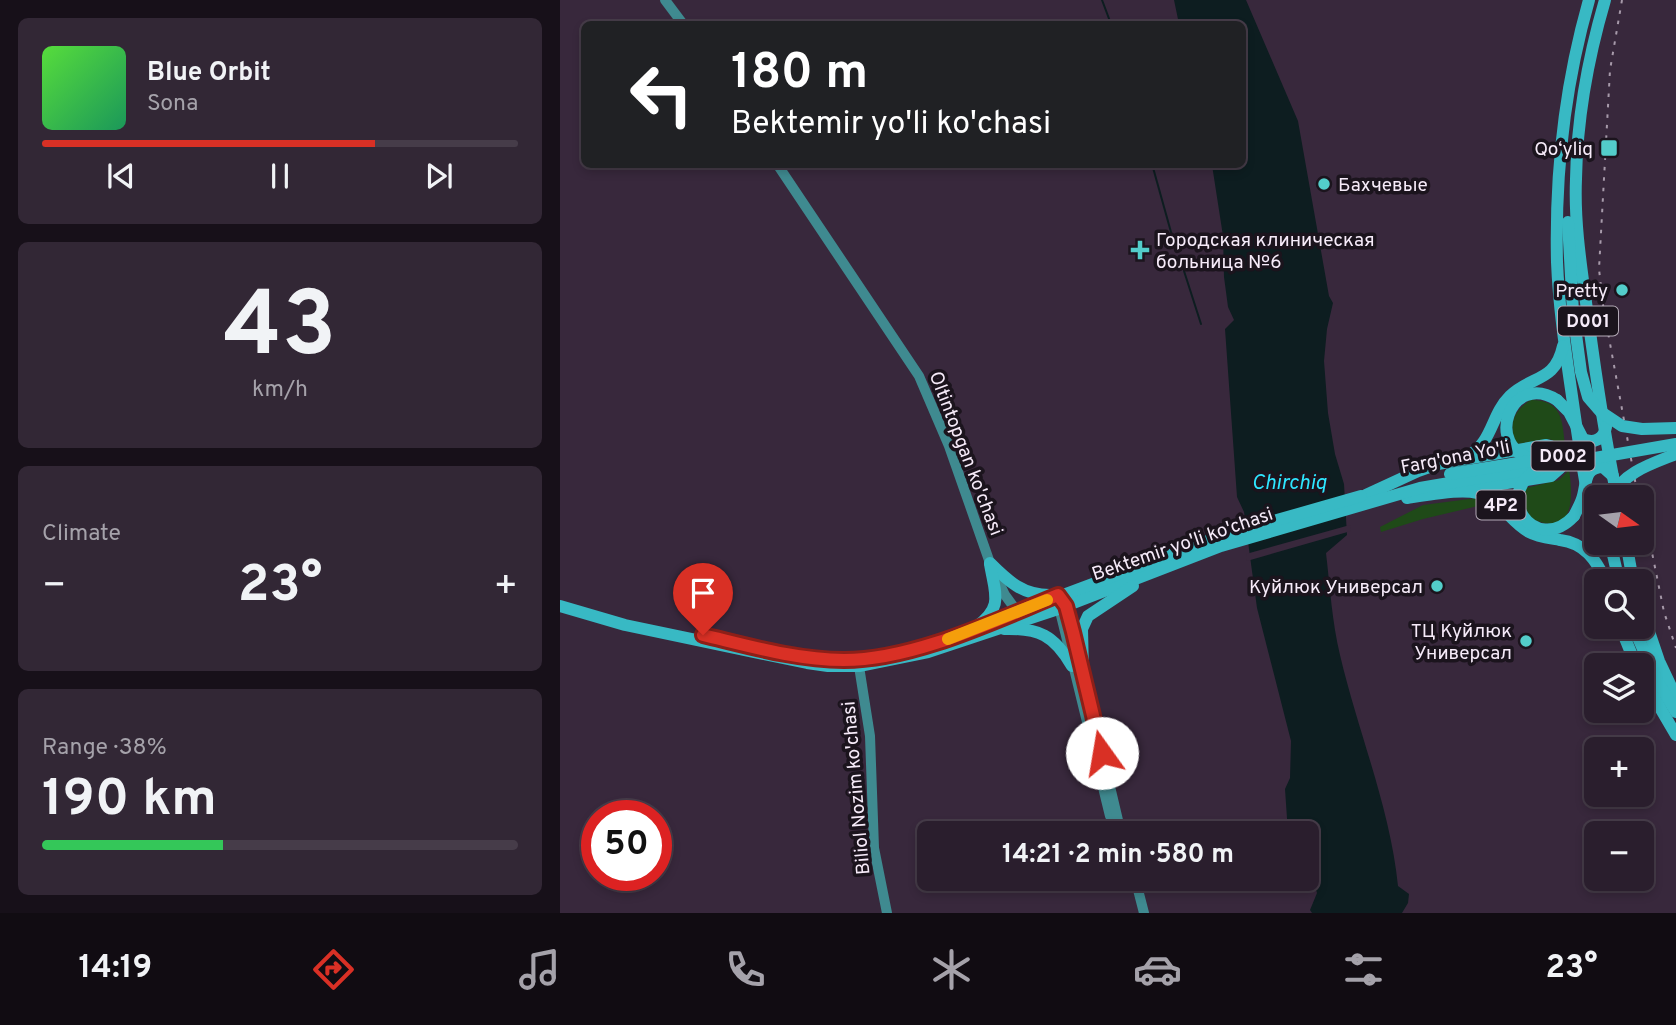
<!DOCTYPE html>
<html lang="en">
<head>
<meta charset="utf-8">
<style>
  :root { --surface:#2a1e2d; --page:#322735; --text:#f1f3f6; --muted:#a5a2aa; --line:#463c49; --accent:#d93025 }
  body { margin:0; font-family:Overpass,sans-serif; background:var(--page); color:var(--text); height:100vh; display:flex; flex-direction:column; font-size:26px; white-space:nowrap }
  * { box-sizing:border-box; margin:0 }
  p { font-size:23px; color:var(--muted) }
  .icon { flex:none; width:38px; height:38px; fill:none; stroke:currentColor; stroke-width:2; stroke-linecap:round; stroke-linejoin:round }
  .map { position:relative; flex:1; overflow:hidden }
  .side { display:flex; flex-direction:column; gap:18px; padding:18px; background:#171019; width:560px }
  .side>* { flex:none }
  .top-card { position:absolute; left:21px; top:21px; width:665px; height:147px; border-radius:10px; box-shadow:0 4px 10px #0003,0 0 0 2px var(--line); background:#202124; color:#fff; overflow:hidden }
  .needle { width:46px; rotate:104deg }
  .buttons { position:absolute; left:1024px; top:485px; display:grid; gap:14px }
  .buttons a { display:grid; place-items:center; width:70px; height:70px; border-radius:10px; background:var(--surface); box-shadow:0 4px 10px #0003,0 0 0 2px var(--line); font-size:35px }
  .speed { position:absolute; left:21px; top:800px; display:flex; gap:14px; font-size:35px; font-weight:700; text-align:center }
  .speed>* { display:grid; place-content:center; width:91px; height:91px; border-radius:50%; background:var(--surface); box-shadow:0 4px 10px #0003,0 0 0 2px var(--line); line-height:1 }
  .speed .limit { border:10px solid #d22; background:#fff; color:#111 }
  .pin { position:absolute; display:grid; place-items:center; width:60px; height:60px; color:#fff; margin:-72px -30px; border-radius:50% 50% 50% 0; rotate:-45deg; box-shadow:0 0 7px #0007 }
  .pin .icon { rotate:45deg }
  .me { position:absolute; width:77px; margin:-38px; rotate:347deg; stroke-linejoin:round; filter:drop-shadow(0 0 5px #0008) }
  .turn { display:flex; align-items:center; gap:24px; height:147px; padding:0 35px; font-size:32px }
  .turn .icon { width:91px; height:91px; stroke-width:2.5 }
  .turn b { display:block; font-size:49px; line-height:60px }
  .big { font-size:52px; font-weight:700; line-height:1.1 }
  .side .tile { flex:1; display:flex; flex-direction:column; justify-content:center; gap:10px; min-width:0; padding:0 24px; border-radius:10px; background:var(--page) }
  .side .dial { align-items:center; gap:0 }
  .dial b { font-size:91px; line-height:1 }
  .song { display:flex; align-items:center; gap:21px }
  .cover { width:84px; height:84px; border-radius:10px; background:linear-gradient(135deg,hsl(110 70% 55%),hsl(150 70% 35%)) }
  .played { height:7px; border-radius:4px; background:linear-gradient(90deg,var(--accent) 70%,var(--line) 70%) }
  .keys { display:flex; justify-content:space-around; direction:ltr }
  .heat { display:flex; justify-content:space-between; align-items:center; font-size:38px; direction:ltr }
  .charge { height:10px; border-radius:5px; background:linear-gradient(90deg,#34c759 38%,var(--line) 0) }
  .trip { position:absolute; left:357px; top:821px; width:402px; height:70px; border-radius:10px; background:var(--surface); box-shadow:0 4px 10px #0003,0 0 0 2px var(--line); font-weight:700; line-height:70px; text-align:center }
  .tabs { display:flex; height:112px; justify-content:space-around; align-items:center; background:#110c12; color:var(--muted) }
  .tabs .icon { width:49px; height:49px }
  .tabs .active { color:var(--accent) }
  .tabs b { font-size:32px; color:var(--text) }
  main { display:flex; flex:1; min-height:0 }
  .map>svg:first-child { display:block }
  .green { fill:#1f4a18 }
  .water { fill:#0d1d20 }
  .pier { fill:#38283c }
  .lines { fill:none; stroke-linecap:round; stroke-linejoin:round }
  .stream { stroke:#0d1d20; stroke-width:2 }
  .secondary { stroke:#3f8a90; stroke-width:10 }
  .highway { stroke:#38b9c4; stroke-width:12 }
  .rail { stroke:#a79aaa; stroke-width:2; stroke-dasharray:3.5 7; stroke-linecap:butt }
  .highway-bridge { stroke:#38b9c4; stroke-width:12 }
  .route-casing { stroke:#8d1f18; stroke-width:18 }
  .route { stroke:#d93025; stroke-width:12 }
  .slow { stroke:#f59e0b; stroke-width:12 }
  .poi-dot { fill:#53cdca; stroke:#1b141d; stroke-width:2.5 }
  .labels { text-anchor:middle; stroke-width:7; stroke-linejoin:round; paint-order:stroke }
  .shield { fill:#1b141d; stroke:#b4aab7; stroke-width:2 }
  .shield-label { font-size:18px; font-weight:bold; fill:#f6ebf9 }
  .poi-label { font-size:19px; fill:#f6ebf9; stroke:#1b141d; text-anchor:end }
  .street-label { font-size:19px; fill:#f6ebf9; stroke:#1b141d }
  .water-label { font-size:21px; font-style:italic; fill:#2ee6ff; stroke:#1b141d }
</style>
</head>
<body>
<main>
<section class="side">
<div class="tile">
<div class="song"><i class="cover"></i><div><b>Blue Orbit</b><p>Sona</p></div></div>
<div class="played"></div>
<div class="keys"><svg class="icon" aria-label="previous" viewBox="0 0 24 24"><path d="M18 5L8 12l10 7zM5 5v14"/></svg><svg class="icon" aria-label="pause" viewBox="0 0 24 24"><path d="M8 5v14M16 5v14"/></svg><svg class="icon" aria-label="next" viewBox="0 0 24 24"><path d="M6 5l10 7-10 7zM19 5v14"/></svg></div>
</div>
<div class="tile dial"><b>43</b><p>km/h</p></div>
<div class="tile"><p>Climate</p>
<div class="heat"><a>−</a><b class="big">23°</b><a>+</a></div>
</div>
<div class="tile"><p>Range · 38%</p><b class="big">190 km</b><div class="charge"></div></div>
</section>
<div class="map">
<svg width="1116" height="913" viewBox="0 0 1116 913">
  <rect width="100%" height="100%" fill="#38283c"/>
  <!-- green -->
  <g class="green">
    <path d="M971,400C1002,400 1002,419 1005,445L989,439L957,444C947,426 954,410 971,400Z"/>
    <path d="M1009,470C1014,501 1013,538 970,518L963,501L966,488L999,480Z"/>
    <polygon points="917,498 918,506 863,519 821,532 820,527 863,505"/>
  </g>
  <!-- water -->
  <path class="water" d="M614,0H686L738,121L769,296L773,303L767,329L764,361L768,413L775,454L784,484L787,535L766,553C770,587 772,622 780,655C798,732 830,807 838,886L849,894L848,903L842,913H752L750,910L757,893L753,879L747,876V833H728L725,789L730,778L731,741L697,608L684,512L677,497L665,329L674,320L668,307L664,277L663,236L652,165L682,164V24H619Z"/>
  <!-- pier -->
  <polygon class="pier" points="790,525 791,531 687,561 686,554"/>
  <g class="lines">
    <!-- stream -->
    <g class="stream">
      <polyline points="542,0 551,24"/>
      <polyline points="592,164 616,250"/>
      <polyline points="624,271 641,324"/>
    </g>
    <!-- secondary -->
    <g class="secondary">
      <polyline points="105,0 123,24"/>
      <polyline points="217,164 359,376 389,446 430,563 445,595 461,617"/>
      <polyline points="502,601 506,606 519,653"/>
      <polyline points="498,603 550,816"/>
      <polyline points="298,660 310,736 314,848 327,913"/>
      <polyline points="522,668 561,833"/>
      <polyline points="575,878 584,913"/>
    </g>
    <!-- highway -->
    <g class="highway">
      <path d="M1029,0C1005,84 995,175 997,262C999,312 1007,361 1014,410C1020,452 1026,494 1036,536"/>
      <path d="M1045,0C1028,58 1017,118 1016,179C1014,225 1022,272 1028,317C1036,377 1045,438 1057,497"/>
      <path d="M997,400L1009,412L1023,439C1034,444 1044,439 1046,427"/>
      <path d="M907,457C934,441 930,416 950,396C971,375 995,383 1003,346"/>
      <path d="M806,495L858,471L878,464L986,445C999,447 1003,456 1000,468L991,476L904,490"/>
      <path d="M847,498C865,495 901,488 917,493C941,499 949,521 969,532C978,537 989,538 1000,540C1025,543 1036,560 1046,581"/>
      <path d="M1014,516C1017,510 1020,505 1022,499C1027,485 1023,467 1043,467L1053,476"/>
      <polyline points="1050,542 1059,581"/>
      <polyline points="1066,542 1073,581"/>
      <path d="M430,563C449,582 463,595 490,595"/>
      <polyline points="0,606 65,625 247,663 268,666 299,666 368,652 498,609 661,546 860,488 983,467"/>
      <polyline points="1082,611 1099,661 1116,697"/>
      <polyline points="431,622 658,537 801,496"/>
      <polyline points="1060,626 1076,665"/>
      <polyline points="1073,626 1097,681 1116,712"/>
      <path d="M416,627C444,607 435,594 430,564"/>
      <path d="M444,629C479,628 494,635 512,666"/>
      <polyline points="523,672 522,629 528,616 573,586"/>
      <polyline points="1082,677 1116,735"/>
    </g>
    <!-- rail -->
    <g class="rail">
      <polyline points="1062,0 1050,70 1039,269 1043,305 1078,497"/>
      <polyline points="1082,503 1104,612 1116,648"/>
    </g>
    <!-- highway-bridge -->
    <g class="highway-bridge">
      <polyline points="1008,222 1013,312 1021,372 1028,397 1041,412 1062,426 1082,429 1116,428"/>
      <path d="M974,459C923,449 950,370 997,400"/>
      <polyline points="890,474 995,457"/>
      <path d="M1051,497C1064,472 1091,464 1116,454"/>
      <path d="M1014,516C975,558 928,491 983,467L1116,444"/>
    </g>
  </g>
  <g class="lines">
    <!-- route casing -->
    <g class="route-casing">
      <path id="route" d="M143,635C189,646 237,660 284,660C353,660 434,621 498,595L506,606L513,632L542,753"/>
    </g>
    <!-- route -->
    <use href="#route" class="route"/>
    <!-- slow -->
    <polyline class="slow" points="388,639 487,600"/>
  </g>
  <!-- markers -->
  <g class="poi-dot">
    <rect x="1040" y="139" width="18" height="18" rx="3.5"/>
    <circle cx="764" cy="184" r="7"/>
    <path d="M576.5 239.5h7v7h7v7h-7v7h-7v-7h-7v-7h7z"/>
    <circle cx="1062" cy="290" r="7"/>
    <circle cx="877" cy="586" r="7"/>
    <circle cx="966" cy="641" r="7"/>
  </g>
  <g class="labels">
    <!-- shield labels -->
    <g class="shield">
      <rect x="998" y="306.5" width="60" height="29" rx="5"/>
      <rect x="971.5" y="441.5" width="63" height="29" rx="5"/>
      <rect x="916.5" y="490.5" width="49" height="29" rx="5"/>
    </g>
    <g class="shield-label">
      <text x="1028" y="327">D001</text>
      <text x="1003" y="462">D002</text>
      <text x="941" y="511">4P2</text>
    </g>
    <!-- poi labels -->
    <g class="poi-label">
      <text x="1033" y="155">Qo‘yliq</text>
      <text x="778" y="191" text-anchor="start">Бахчевые</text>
      <text x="596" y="246" text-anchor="start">Городская клиническая<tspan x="596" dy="22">больница №6</tspan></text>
      <text x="1048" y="297">Pretty</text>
      <text x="863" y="593">Куйлюк Универсал</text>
      <text x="952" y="637">ТЦ Куйлюк<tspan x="952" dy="22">Универсал</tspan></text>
    </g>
    <!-- street labels -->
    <g class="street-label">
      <text transform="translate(407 453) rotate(69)" y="7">Oltintopgan ko'chasi</text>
      <text transform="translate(895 456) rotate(-11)" y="7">Farg'ona Yo'li</text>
      <text transform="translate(622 543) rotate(-19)" y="7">Bektemir yo'li ko'chasi</text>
      <text transform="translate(295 788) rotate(-95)" y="7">Biliol Nozim ko'chasi</text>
    </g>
    <!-- water labels -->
    <g class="water-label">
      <text x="729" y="489">Chirchiq</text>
    </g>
  </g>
</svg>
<div class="buttons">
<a><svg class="needle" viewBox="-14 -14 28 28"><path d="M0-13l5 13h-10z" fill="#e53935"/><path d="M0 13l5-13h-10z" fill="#a5a2aa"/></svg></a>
<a><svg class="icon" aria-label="search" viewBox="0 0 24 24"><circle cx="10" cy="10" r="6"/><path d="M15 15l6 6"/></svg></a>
<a><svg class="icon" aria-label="layers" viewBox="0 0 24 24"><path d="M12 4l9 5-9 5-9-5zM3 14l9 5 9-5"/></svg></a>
<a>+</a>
<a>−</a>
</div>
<div class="speed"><div class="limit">50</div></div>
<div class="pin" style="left:143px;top:635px;background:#d93025"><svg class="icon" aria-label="arrive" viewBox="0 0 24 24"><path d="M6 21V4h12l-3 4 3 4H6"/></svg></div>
<svg class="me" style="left:542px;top:753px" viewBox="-20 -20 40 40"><circle r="19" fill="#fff"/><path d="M0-13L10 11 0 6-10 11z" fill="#d93025"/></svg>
<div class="trip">14:21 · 2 min · 580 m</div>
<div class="top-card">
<div class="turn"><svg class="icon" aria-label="left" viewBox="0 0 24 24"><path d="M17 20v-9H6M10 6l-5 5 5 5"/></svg><div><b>180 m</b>Bektemir yo'li ko'chasi</div></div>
</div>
</div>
</main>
<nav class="tabs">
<b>14:19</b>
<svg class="icon active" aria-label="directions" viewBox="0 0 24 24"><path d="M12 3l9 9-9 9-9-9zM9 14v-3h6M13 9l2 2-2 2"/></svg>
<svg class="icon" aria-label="music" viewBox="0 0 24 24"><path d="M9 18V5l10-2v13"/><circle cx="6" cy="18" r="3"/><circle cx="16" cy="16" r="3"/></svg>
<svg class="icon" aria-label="phone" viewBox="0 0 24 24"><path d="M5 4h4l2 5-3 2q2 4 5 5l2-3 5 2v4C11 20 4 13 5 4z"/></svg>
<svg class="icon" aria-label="climate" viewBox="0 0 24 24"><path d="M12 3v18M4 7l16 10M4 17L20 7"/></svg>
<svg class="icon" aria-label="car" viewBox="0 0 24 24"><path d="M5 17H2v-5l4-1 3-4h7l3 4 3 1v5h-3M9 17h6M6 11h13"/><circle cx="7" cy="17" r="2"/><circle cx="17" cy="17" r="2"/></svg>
<svg class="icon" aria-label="filters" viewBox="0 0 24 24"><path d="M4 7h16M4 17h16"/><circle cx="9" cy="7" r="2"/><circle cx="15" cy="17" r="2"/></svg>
<b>23°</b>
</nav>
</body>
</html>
